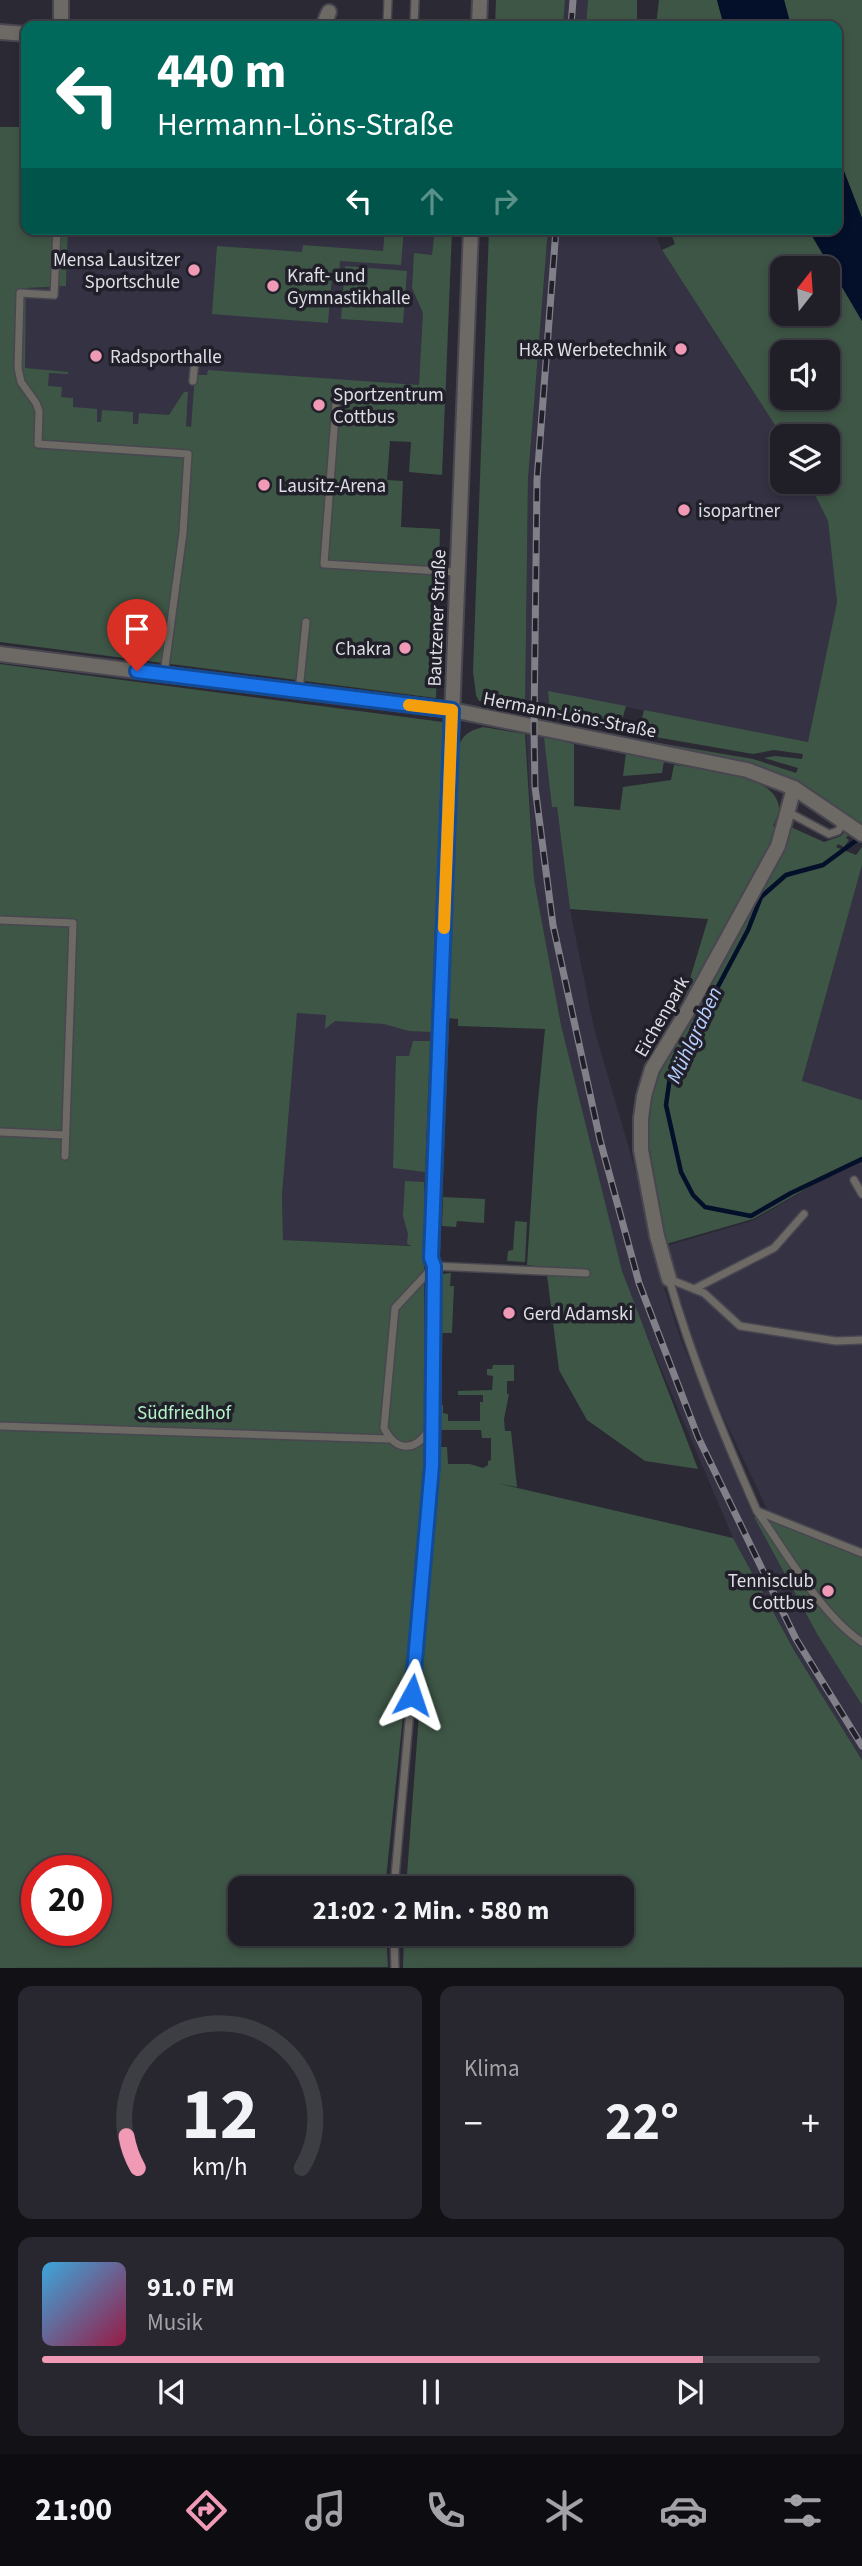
<!DOCTYPE html>
<html lang="de">
<head>
<meta charset="utf-8">
<style>
  :root { --surface:#201f27; --page:#28272f; --text:#f1f3f6; --muted:#a2a2a7; --line:#3d3d44; --accent:#f09ab6 }
  body { margin:0; font-family:"Source Sans 3",sans-serif; background:var(--page); color:var(--text); height:100vh; display:flex; flex-direction:column; font-size:26px; white-space:nowrap }
  * { box-sizing:border-box; margin:0 }
  p { font-size:23px; color:var(--muted) }
  .icon { flex:none; width:38px; height:38px; fill:none; stroke:currentColor; stroke-width:2; stroke-linecap:round; stroke-linejoin:round }
  .map { position:relative; height:1968px; overflow:hidden }
  .details { display:flex; flex-direction:column; gap:18px; padding:18px; background:#121115; flex:1 }
  .details>* { flex:none }
  .banner { position:absolute; left:21px; top:21px; width:821px; height:214px; border-radius:14px; box-shadow:0 4px 10px #0003,0 0 0 2px var(--line); background:#00695c; color:#fff; overflow:hidden }
  .needle { width:46px; rotate:17deg }
  .tools { position:absolute; left:770px; top:256px; display:grid; gap:14px }
  .tools a { display:grid; place-items:center; width:70px; height:70px; border-radius:14px; background:var(--surface); box-shadow:0 4px 10px #0003,0 0 0 2px var(--line); font-size:35px }
  .speed { position:absolute; left:21px; top:1855px; display:flex; gap:14px; font-size:35px; font-weight:700; text-align:center }
  .speed>* { display:grid; place-content:center; width:91px; height:91px; border-radius:50%; background:var(--surface); box-shadow:0 4px 10px #0003,0 0 0 2px var(--line); line-height:1 }
  .speed .limit { border:10px solid #d22; background:#fff; color:#111 }
  .pin { position:absolute; display:grid; place-items:center; width:60px; height:60px; color:#fff; margin:-72px -30px; border-radius:50% 50% 50% 0; rotate:-45deg; box-shadow:0 0 7px #0007 }
  .pin .icon { rotate:45deg }
  .me { position:absolute; width:77px; margin:-38px; rotate:5deg; stroke-linejoin:round; filter:drop-shadow(0 0 5px #0008) }
  .turn { display:flex; align-items:center; gap:24px; height:147px; padding:0 21px; font-size:32px }
  .turn .icon { width:91px; height:91px; stroke-width:2.5 }
  .turn b { display:block; font-size:49px; line-height:60px }
  .lanes { display:flex; align-items:center; height:66px; padding:0 21px; background:#0003; justify-content:center; gap:35px; direction:ltr }
  .lanes .off { opacity:.35 }
  .big { font-size:52px; font-weight:700; line-height:1.1 }
  .details .widget { flex:1; display:flex; flex-direction:column; justify-content:center; gap:10px; min-width:0; padding:0 24px; border-radius:14px; background:var(--page) }
  .details .dial { align-items:center; gap:0 }
  .dial svg { height:182px; overflow:visible; fill:none; stroke:var(--line); stroke-width:7; stroke-linecap:round; text-anchor:middle }
  .dial text { fill:var(--text); stroke:none }
  .song { display:flex; align-items:center; gap:21px }
  .cover { width:84px; height:84px; border-radius:10px; background:linear-gradient(135deg,hsl(200 70% 55%),hsl(340 70% 35%)) }
  .played { height:7px; border-radius:4px; background:linear-gradient(90deg,var(--accent) 85%,var(--line) 85%) }
  .keys { display:flex; justify-content:space-around; direction:ltr }
  .heat { display:flex; justify-content:space-between; align-items:center; font-size:38px; direction:ltr }
  .details .tiles { flex:1; display:grid; gap:18px; grid-template-columns:1fr 1fr }
  .widget:last-child { grid-column:span 2 }
  .trip { position:absolute; left:228px; top:1876px; width:406px; height:70px; border-radius:14px; background:var(--surface); box-shadow:0 4px 10px #0003,0 0 0 2px var(--line); font-weight:700; line-height:70px; text-align:center }
  .dock { display:flex; height:112px; justify-content:space-around; align-items:center; background:#0d0c10; color:var(--muted) }
  .dock .icon { width:49px; height:49px }
  .dock .current { color:var(--accent) }
  .dock b { font-size:32px; color:var(--text) }
  .map>svg:first-child { display:block }
  .built { fill:#343243 }
  .green { fill:#3e5646; fill-rule:evenodd }
  .water { fill:#040f2a }
  .lines { fill:none; stroke-linecap:round; stroke-linejoin:round }
  .stream { stroke:#040f2a; stroke-width:4.5 }
  .lane-casing { stroke:#484650; stroke-width:10 }
  .street-casing { stroke:#484650; stroke-width:18 }
  .lane { stroke:#6d6964; stroke-width:7 }
  .street { stroke:#6d6964; stroke-width:14 }
  .rail-casing { stroke:#818089; stroke-width:7 }
  .rail { stroke:#21202a; stroke-width:4.5; stroke-dasharray:13; stroke-linecap:butt }
  .route-casing { stroke:#114b97; stroke-width:18 }
  .route { stroke:#1a73e8; stroke-width:12 }
  .slow { stroke:#f59e0b; stroke-width:12 }
  .poi-dot { fill:#f09ab6; stroke:#21202a; stroke-width:2.5 }
  .labels { text-anchor:middle; stroke-width:7; stroke-linejoin:round; paint-order:stroke }
  .poi-label { font-size:19px; fill:#dedee5; stroke:#21202a; text-anchor:start }
  .street-label { font-size:19px; fill:#dedee5; stroke:#21202a }
  .park-label { font-size:19px; fill:#b3f4c8; stroke:#21202a }
  .water-label { font-size:21px; font-style:italic; fill:#b7d0ff; stroke:#21202a }
</style>
</head>
<body>
<div class="map">
<svg width="862" height="1968" viewBox="0 0 862 1968">
  <rect width="100%" height="100%" fill="#2b2934"/>
  <!-- built -->
  <g class="built">
    <polygon points="565,0 588,0 586,26 563,26"/>
    <polygon points="68,229 452,229 446,391 196,375 191,427 23,418 26,287 66,286"/>
    <polygon points="548,229 568,229 569,232 579,229 653,229 662,250 782,436 782,481 808,481 828,521 837,602 808,742 548,692 557,807 570,909 594,1028 650,1221 660,1261 657,1266 681,1340 754,1517 817,1634 862,1705 862,1760 795,1652 733,1538 623,1279 561,1025 534,879 525,711 528,479"/>
    <polygon points="862,865 862,1100 802,1082"/>
    <polygon points="297,1013 435,1021 425,1246 283,1240 282,1195"/>
    <polygon points="862,1157 862,1548 768,1511 720,1410 689,1338 666,1246 752,1221"/>
  </g>
  <!-- green -->
  <g class="green">
    <polygon points="496,0 565,0 563,26 495,26"/>
    <polygon points="588,0 637,0 637,26 586,26"/>
    <polygon points="659,0 717,0 724,26 656,26"/>
    <polygon points="784,0 862,0 862,218 837,153 836,26 791,26"/>
    <polygon points="0,127 26,127 26,229 68,229 66,286 26,288 25,368 68,372 68,374 49,373 48,386 62,387 61,397 73,398 73,407 97,409 97,422 101,422 102,410 133,412 133,424 138,424 139,413 169,415 184,392 188,392 186,426 191,427 195,375 207,375 208,370 419,385 423,313 412,288 414,253 432,255 435,229 452,229 442,475 409,472 411,442 390,441 387,480 403,481 401,527 440,529 436,698 0,642"/>
    <polygon points="385,229 404,229 401,265 340,261 339,277 332,277 328,323 212,314 217,246 302,252 303,245 383,251"/>
    <polygon points="489,229 548,229 528,479 525,711 479,701 476,695 473,672"/>
    <path d="M669,229H808L862,321V826L794,779L751,764L635,743V739L753,759L796,773L798,768L764,758L775,756L802,759L803,754L774,750L753,754L638,734L644,710L808,742L837,602L828,521L808,481H828V436H782L662,250L675,244ZM782,268H828V313H782ZM782,352H828V397H782Z"/>
    <polygon points="345,266 407,271 403,323 341,319"/>
    <path d="M0,664L443,722L431,1032L409,1031L384,1024L335,1021L325,1029L326,1015L297,1013L282,1195L283,1240L412,1246L407,1244L408,1234L403,1216L405,1181L424,1182V1456L408,1668L385,1888H240V1934H386L388,1967L0,1968ZM37,1871H96V1930H37Z"/>
    <polygon points="548,691 626,706 619,731 550,717"/>
    <path d="M483,727L525,734L534,879L561,1025L622,1271L698,1469L645,1461L587,1420L559,1370L546,1267L527,1265L537,1111L545,1029L458,1026V1019L448,1018L454,748H458C463,734 469,731 483,727Z"/>
    <path d="M544,737L574,744V806L620,810L623,787L671,780L674,765C700,769 781,773 779,811C778,815 775,822 773,826L793,828L824,842L841,836L848,828L852,830L846,838L849,840L844,847L838,844L836,847L856,855L862,847V865L802,1081L862,1100V1157L753,1219L666,1244L649,1144L651,1097L667,1055L708,919L570,909L557,807H552Z"/>
    <polygon points="626,753 664,761 662,773 623,776"/>
    <polygon points="413,1041 430,1041 425,1172 393,1168 396,1056 409,1056"/>
    <polygon points="443,1197 485,1199 484,1223 457,1221 456,1227 442,1226"/>
    <polygon points="515,1221 527,1222 525,1262 507,1261 508,1251 513,1250"/>
    <polygon points="451,1273 450,1286 454,1286 452,1333 440,1333 440,1277 442,1274"/>
    <polygon points="493,1365 514,1365 514,1381 507,1381 507,1394 509,1394 504,1419 505,1431 511,1431 517,1487 496,1483 733,1538 795,1652 862,1760 862,1967 403,1968 404,1934 621,1934 621,1888 406,1888 439,1447 447,1447 448,1464 470,1464 483,1468 488,1465 488,1461 491,1460 491,1438 482,1438 481,1430 439,1430 439,1405 443,1405 443,1413 448,1414 448,1421 480,1421 480,1402 483,1402 483,1395 458,1395 458,1391 492,1390 493,1376 487,1375 487,1369 492,1369"/>
    <polygon points="768,1512 862,1548 862,1705 817,1634 754,1517"/>
  </g>
  <!-- water -->
  <g class="water">
    <polygon points="717,0 784,0 791,26 724,26"/>
    <polygon points="837,153 862,218 862,321 808,229 836,229"/>
  </g>
  <g class="lines">
    <!-- stream -->
    <polyline class="stream" points="861,837 823,865 786,875 761,897 748,930 670,1077 666,1105 681,1172 693,1195 705,1207 751,1216 791,1193 862,1159"/>
    <!-- lane casing -->
    <g class="lane-casing">
      <g id="lane">
        <polyline points="387,26 388,0"/>
        <polyline points="414,26 415,0"/>
        <polyline points="57,229 54,295 20,293 18,368 21,382 36,403 39,411 38,444 188,454 183,533 164,674"/>
        <polyline points="193,381 195,359"/>
        <polyline points="337,390 324,564 456,572"/>
        <polyline points="299,691 306,622"/>
        <polyline points="788,812 829,834 838,831 844,821"/>
        <polyline points="0,920 73,923 65,1156"/>
        <polyline points="0,1132 65,1135"/>
        <polyline points="854,1180 862,1194"/>
        <path d="M669,1279C692,1359 723,1434 757,1511L862,1553"/>
        <polyline points="669,1279 704,1293 740,1326 836,1341 862,1340"/>
        <polyline points="694,1289 774,1248 804,1214"/>
        <polyline points="0,1426 389,1439"/>
        <path d="M429,1430C415,1452 396,1452 384,1428L395,1308L434,1266L586,1273"/>
        <path d="M757,1511C786,1552 821,1615 862,1642"/>
        <polyline points="394,1888 432,1466"/>
        <polyline points="394,1934 395,1968"/>
      </g>
    </g>
    <!-- street casing -->
    <g class="street-casing">
      <g id="street">
        <polyline points="61,26 61,0"/>
        <polyline points="323,26 329,12"/>
        <polyline points="479,26 480,0"/>
        <polyline points="0,32 26,34"/>
        <polyline points="0,654 452,710 747,770 794,788 862,834"/>
        <polyline points="669,1279 657,1236 641,1150 641,1118 644,1096 652,1069 688,1010 778,846 794,788"/>
        <polyline points="432,1466 434,1266 431,1258 471,229"/>
      </g>
    </g>
    <!-- lane -->
    <use href="#lane" class="lane"/>
    <!-- street -->
    <use href="#street" class="street"/>
    <!-- rail casing -->
    <g class="rail-casing">
      <g id="rail">
        <polyline points="571,26 573,0"/>
        <polyline points="556,229 537,480 534,727 535,787 553,925 600,1140 639,1283 698,1437 796,1639 862,1746"/>
      </g>
    </g>
    <!-- rail -->
    <use href="#rail" class="rail"/>
  </g>
  <g class="lines">
    <!-- route casing -->
    <g class="route-casing">
      <polyline id="route" points="137,671 452,710 431,1258 434,1266 432,1466 412,1695"/>
    </g>
    <!-- route -->
    <use href="#route" class="route"/>
    <!-- slow -->
    <polyline class="slow" points="409,705 452,710 444,928"/>
  </g>
  <!-- markers -->
  <g class="poi-dot">
    <circle cx="194" cy="270" r="7"/>
    <circle cx="273" cy="286" r="7"/>
    <circle cx="681" cy="349" r="7"/>
    <circle cx="96" cy="356" r="7"/>
    <circle cx="319" cy="405" r="7"/>
    <circle cx="264" cy="485" r="7"/>
    <circle cx="684" cy="510" r="7"/>
    <circle cx="405" cy="648" r="7"/>
    <circle cx="509" cy="1313" r="7"/>
    <circle cx="828" cy="1591" r="7"/>
  </g>
  <g class="labels">
    <!-- poi labels -->
    <g class="poi-label">
      <text x="180" y="266" text-anchor="end">Mensa Lausitzer<tspan x="180" dy="22">Sportschule</tspan></text>
      <text x="287" y="282">Kraft- und<tspan x="287" dy="22">Gymnastikhalle</tspan></text>
      <text x="667" y="356" text-anchor="end">H&amp;R Werbetechnik</text>
      <text x="110" y="363">Radsporthalle</text>
      <text x="333" y="401">Sportzentrum<tspan x="333" dy="22">Cottbus</tspan></text>
      <text x="278" y="492">Lausitz-Arena</text>
      <text x="698" y="517">isopartner</text>
      <text x="391" y="655" text-anchor="end">Chakra</text>
      <text x="523" y="1320">Gerd Adamski</text>
      <text x="814" y="1587" text-anchor="end">Tennisclub<tspan x="814" dy="22">Cottbus</tspan></text>
    </g>
    <!-- street labels -->
    <g class="street-label">
      <text transform="translate(436 618) rotate(-88)" y="7">Bautzener Straße</text>
      <text transform="translate(570 714) rotate(11)" y="7">Hermann-Löns-Straße</text>
      <text transform="translate(661 1016) rotate(-60)" y="7">Eichenpark</text>
    </g>
    <!-- park labels -->
    <g class="park-label">
      <text x="184" y="1419">Südfriedhof</text>
    </g>
    <!-- water labels -->
    <g class="water-label">
      <text transform="translate(694 1035) rotate(-65)" y="7">Mühlgraben</text>
    </g>
  </g>
</svg>
<div class="tools">
<a><svg class="needle" viewBox="-14 -14 28 28"><path d="M0-13l5 13h-10z" fill="#e53935"/><path d="M0 13l5-13h-10z" fill="#a2a2a7"/></svg></a>
<a><svg class="icon" aria-label="sound" viewBox="0 0 24 24"><path d="M4 9h4l5-4v14l-5-4H4zM17 9q2 3 0 6"/></svg></a>
<a><svg class="icon" aria-label="layers" viewBox="0 0 24 24"><path d="M12 4l9 5-9 5-9-5zM3 14l9 5 9-5"/></svg></a>
</div>
<div class="speed"><div class="limit">20</div></div>
<div class="pin" style="left:137px;top:671px;background:#d93025"><svg class="icon" aria-label="arrive" viewBox="0 0 24 24"><path d="M6 21V4h12l-3 4 3 4H6"/></svg></div>
<svg class="me" style="left:412px;top:1695px" viewBox="-20 -20 40 40"><path d="M0-17L14 15 0 8-14 15z" fill="#1a73e8" stroke="#fff" stroke-width="4"/></svg>
<div class="trip">21:02 · 2 Min. · 580 m</div>
<div class="banner">
<div class="turn"><svg class="icon" aria-label="left" viewBox="0 0 24 24"><path d="M17 20v-9H6M10 6l-5 5 5 5"/></svg><div><b>440 m</b>Hermann-Löns-Straße</div></div>
<div class="lanes"><svg class="icon" aria-label="left" viewBox="0 0 24 24"><path d="M17 20v-9H6M10 6l-5 5 5 5"/></svg><svg class="icon off" aria-label="ahead" viewBox="0 0 24 24"><path d="M12 20V5M6 11l6-6 6 6"/></svg><svg class="icon off" aria-label="right" viewBox="0 0 24 24"><path d="M7 20v-9h11M14 6l5 5-5 5"/></svg></div>
</div>
</div>
<section class="details">
<div class="tiles">
<div class="widget dial"><svg viewBox="0 0 100 80">
<path d="M14 69A42 42 0 1 1 86 69"/>
<path d="M14 69A42 42 0 0 1 9 55" stroke="#f09ab6"/>
<text x="50" y="56" font-size="32" font-weight="700">12</text>
<text x="50" y="72" font-size="11">km/h</text>
</svg></div>
<div class="widget"><p>Klima</p>
<div class="heat"><a>−</a><b class="big">22°</b><a>+</a></div>
</div>
<div class="widget">
<div class="song"><i class="cover"></i><div><b>91.0 FM</b><p>Musik</p></div></div>
<div class="played"></div>
<div class="keys"><svg class="icon" aria-label="previous" viewBox="0 0 24 24"><path d="M18 5L8 12l10 7zM5 5v14"/></svg><svg class="icon" aria-label="pause" viewBox="0 0 24 24"><path d="M8 5v14M16 5v14"/></svg><svg class="icon" aria-label="next" viewBox="0 0 24 24"><path d="M6 5l10 7-10 7zM19 5v14"/></svg></div>
</div>
</div>
</section>
<nav class="dock">
<b>21:00</b>
<svg class="icon current" aria-label="directions" viewBox="0 0 24 24"><path d="M12 3l9 9-9 9-9-9zM9 14v-3h6M13 9l2 2-2 2"/></svg>
<svg class="icon" aria-label="music" viewBox="0 0 24 24"><path d="M9 18V5l10-2v13"/><circle cx="6" cy="18" r="3"/><circle cx="16" cy="16" r="3"/></svg>
<svg class="icon" aria-label="phone" viewBox="0 0 24 24"><path d="M5 4h4l2 5-3 2q2 4 5 5l2-3 5 2v4C11 20 4 13 5 4z"/></svg>
<svg class="icon" aria-label="climate" viewBox="0 0 24 24"><path d="M12 3v18M4 7l16 10M4 17L20 7"/></svg>
<svg class="icon" aria-label="car" viewBox="0 0 24 24"><path d="M5 17H2v-5l4-1 3-4h7l3 4 3 1v5h-3M9 17h6M6 11h13"/><circle cx="7" cy="17" r="2"/><circle cx="17" cy="17" r="2"/></svg>
<svg class="icon" aria-label="filters" viewBox="0 0 24 24"><path d="M4 7h16M4 17h16"/><circle cx="9" cy="7" r="2"/><circle cx="15" cy="17" r="2"/></svg>
</nav>
</body>
</html>
